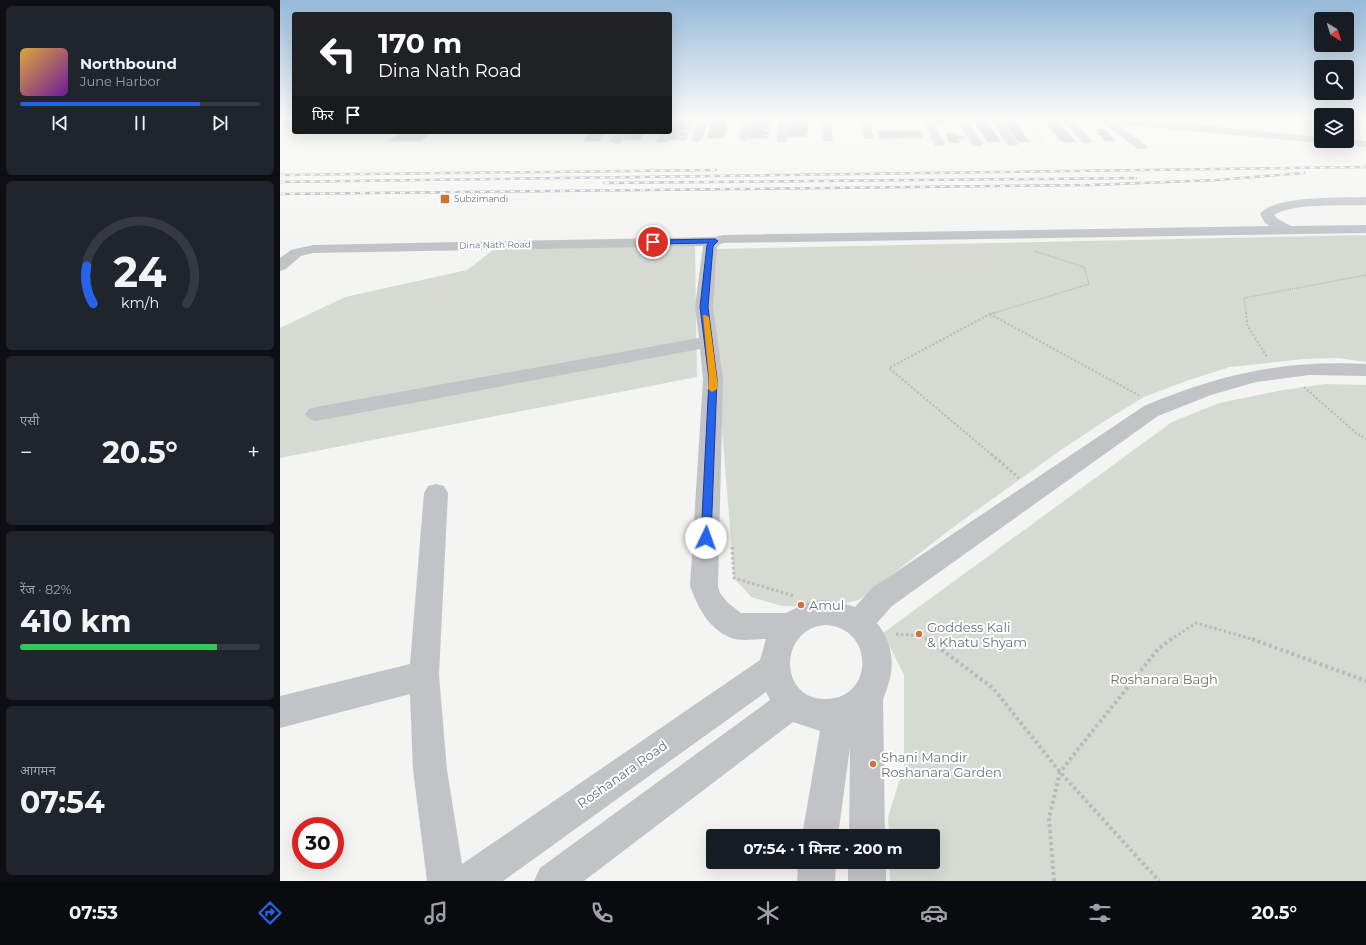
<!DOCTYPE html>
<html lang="hi">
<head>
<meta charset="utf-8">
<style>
  :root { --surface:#171b24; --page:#20242c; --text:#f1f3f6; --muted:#9ea1a6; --line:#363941; --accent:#2563eb }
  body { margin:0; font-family:Montserrat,"Noto Sans Devanagari",sans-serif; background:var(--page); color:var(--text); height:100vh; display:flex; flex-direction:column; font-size:15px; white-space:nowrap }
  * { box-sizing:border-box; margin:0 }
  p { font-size:13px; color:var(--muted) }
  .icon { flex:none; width:22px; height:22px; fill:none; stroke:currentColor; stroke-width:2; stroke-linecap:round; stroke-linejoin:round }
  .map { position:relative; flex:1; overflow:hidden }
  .side { display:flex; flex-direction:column; gap:6px; padding:6px; background:#0d0f14; width:280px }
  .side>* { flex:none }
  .guide { position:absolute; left:12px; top:12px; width:380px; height:122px; border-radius:4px; box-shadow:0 4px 16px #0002; background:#202124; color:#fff; overflow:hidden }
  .needle { width:26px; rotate:142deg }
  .tools { position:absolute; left:1034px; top:12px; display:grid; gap:8px }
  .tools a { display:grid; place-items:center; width:40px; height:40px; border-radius:4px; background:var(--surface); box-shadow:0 4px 16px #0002; font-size:20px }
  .speed { position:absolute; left:12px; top:817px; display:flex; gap:8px; font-size:20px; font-weight:700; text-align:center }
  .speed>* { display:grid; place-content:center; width:52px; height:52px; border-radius:50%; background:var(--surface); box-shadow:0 4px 16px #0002; line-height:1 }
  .speed .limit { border:6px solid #d22; background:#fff; color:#111 }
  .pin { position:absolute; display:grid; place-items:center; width:34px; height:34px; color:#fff; margin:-17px; border:2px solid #fff; border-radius:50%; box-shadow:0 1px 4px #0007 }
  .me { position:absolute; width:44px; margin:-22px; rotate:3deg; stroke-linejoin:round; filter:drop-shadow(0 0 3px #0008) }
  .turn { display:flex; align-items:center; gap:14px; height:84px; padding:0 20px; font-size:18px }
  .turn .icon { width:52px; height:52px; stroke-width:2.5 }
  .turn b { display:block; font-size:28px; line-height:34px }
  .then { display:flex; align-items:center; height:38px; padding:0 20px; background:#0003; gap:8px; font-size:15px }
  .big { font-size:30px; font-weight:700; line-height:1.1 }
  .side .tile { flex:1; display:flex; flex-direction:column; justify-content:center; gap:6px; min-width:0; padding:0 14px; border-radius:6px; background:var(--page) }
  .side .dial { align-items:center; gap:0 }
  .dial svg { height:104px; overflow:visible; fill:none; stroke:var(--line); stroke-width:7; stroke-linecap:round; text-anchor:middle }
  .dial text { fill:var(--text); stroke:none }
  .song { display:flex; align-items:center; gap:12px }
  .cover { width:48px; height:48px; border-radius:6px; background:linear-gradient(135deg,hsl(40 70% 55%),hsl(280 70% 35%)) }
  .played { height:4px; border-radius:2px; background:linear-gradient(90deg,var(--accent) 75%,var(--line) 75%) }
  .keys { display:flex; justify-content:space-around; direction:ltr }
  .heat { display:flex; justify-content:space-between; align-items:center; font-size:22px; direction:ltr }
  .charge { height:6px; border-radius:3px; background:linear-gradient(90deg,#34c759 82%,var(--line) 0) }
  .trip { position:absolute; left:426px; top:829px; width:234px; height:40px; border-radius:4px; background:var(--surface); box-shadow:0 4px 16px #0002; font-weight:700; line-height:40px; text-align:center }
  .dock { display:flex; height:64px; justify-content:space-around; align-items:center; background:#090b0e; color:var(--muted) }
  .dock .icon { width:28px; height:28px }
  .dock .current { color:var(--accent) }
  .dock b { font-size:18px; color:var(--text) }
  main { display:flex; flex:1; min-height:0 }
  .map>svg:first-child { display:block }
  .green { fill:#d5dbd3 }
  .building { fill:#aaaeb5; stroke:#d6d6d4 }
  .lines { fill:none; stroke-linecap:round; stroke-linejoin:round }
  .path-far3 { stroke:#b8babd; stroke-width:1.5; stroke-dasharray:1 1; stroke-linecap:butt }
  .path-far2 { stroke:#b8babd; stroke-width:2; stroke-dasharray:2 2; stroke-linecap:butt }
  .path-far1 { stroke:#b8babd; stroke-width:3; stroke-dasharray:2.5 2.5; stroke-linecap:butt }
  .path { stroke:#b8babd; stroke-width:4; stroke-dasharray:3 3; stroke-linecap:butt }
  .minor { fill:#c1c3c7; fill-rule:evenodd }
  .rail-casing { stroke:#a2a6ab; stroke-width:2.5 }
  .rail { stroke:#fff; stroke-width:1.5; stroke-dasharray:5; stroke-linecap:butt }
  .route { fill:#2563eb; stroke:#184099 }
  .slow { fill:#f59e0b }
  .poi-dot { fill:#d17236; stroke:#fff; stroke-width:1.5 }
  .labels { text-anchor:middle; stroke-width:4; stroke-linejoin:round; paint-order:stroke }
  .far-poi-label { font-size:9px; fill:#677180; stroke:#fff; text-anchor:start }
  .far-street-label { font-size:9px; fill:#677180; stroke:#fff }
  .near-poi-label { font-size:13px; fill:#677180; stroke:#fff; text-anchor:start }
  .near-park-label { font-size:13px; fill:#667865; stroke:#fff }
  .near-street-label { font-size:13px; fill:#677180; stroke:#fff }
</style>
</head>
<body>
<main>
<section class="side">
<div class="tile">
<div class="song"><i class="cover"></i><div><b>Northbound</b><p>June Harbor</p></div></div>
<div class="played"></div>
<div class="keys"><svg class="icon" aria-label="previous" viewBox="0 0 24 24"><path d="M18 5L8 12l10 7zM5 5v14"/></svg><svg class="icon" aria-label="pause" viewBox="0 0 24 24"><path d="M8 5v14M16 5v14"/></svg><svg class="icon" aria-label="next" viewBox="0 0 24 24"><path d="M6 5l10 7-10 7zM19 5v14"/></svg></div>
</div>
<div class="tile dial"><svg viewBox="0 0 100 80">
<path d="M14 69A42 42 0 1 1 86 69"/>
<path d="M14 69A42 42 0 0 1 9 40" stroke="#2563eb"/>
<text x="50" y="56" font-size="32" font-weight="700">24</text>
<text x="50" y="72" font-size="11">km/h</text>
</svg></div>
<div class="tile"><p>एसी</p>
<div class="heat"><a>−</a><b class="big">20.5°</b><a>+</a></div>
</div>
<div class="tile"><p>रेंज · 82%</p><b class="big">410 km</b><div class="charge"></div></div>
<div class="tile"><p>आगमन</p><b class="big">07:54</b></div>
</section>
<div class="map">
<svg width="1086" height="881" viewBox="0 0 1086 881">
  <rect width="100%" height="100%" fill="#f4f5f2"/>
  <!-- green -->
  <g class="green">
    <polygon points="1086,235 1086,362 1058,358 1024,359 950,367 909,380 864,397 828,419 781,450 672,528 579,600 549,607 502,606 471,597 454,578 431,293 435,249"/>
    <polygon points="415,243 417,377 0,458 0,328 65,297 187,270 217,247"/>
    <polygon points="1045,384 1086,385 1086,881 610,881 609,862 653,862 653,836 609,836 608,817 624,766 624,675 603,633 892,422 939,403 1003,390"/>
  </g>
  <!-- building -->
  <g class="building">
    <polygon points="395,119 414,119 413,121 407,122 413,121 411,125 405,127 411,126 410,130 402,131 402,132 409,132 407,136 400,136 399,138 407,137 406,140 386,140"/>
    <polygon points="432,119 449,119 447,120 447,129 446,129 445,132 447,132 447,134 444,134 444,138 427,139"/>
    <polygon points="473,119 491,119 486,119 486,121 491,121 491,124 487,124 490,126 490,129 484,129 484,131 490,131 489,135 483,135 483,136 489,136 489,138 469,139 472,122 475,122 475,120"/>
    <polygon points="509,119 527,119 526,121 529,122 526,122 526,125 529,125 529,130 526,131 528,131 529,133 526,133 526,136 528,136 528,137 507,137"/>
    <polygon points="653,119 665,119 666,121 664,121 666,124 656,124"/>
    <polygon points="693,119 706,119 721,142 707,142"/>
    <polygon points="721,119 733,119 750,142 738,142"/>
    <polygon points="762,119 775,119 796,142 782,142"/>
    <polygon points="812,129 824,129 836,141 824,141 822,137 816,133 819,133 817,131"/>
    <polygon points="609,130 640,131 643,138 600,139 597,131"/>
    <polygon points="310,132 321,132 320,133 326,133 323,137 317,138 322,138 320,141 303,141"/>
    <polygon points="348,132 363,132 362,134 364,134 360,140 343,140"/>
    <polygon points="665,133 676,133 677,136 683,136 684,139 678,139 680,143 669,143"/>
    <polygon points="119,134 150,134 141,141 109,141"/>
  </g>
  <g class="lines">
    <!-- path-far3 -->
    <g class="path-far3">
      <polyline points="743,119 764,142"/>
      <polyline points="714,313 809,284 804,267 754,251"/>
      <polyline points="966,313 964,298 1086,275"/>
    </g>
    <!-- path-far2 -->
    <g class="path-far2">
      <polyline points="966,312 967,325 987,357"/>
      <polyline points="710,314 860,396"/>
      <polyline points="1024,387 1076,433 1086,439"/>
      <polyline points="712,455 609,368 710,314 717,312"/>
    </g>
    <!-- path-far1 -->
    <g class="path-far1">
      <polyline points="711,454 739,478"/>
      <polyline points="452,547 454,578 514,596"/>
      <polyline points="616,634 642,636 648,640"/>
      <polyline points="890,640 916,623 975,640"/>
    </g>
    <!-- path -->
    <g class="path">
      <polyline points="647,639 713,688 780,772 879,881"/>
      <polyline points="972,639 1086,681"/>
      <polyline points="774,881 769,818 780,772 879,648 892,639"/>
    </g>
    <!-- minor -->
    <g class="minor">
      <polygon points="0,119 4,119 14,125 15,132 0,125"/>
      <polygon points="419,119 429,119 421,140 416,143 411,140"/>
      <polygon points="462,119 472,119 469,138 464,141 459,138"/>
      <polygon points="498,119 508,119 507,140 506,142 498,142 497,140"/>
      <polygon points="541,119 551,119 553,139 552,141 544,141 543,139"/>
      <polygon points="580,119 590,119 594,137 593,139 585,139 584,137"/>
      <polygon points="642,119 652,119 665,144 663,146 655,146"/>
      <polygon points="676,119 686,119 703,144 701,146 693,146"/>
      <polygon points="710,119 720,119 738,144 736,146 728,146"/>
      <polygon points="780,119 791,119 813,141 811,143 803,143"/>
      <polygon points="817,119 854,119 1041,137 1041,141 1046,141 1041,143 837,124 866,145 868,147 866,149 858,149"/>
      <polygon points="981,119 1018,119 1017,121 998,124 982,121"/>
      <polygon points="390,130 391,132 386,142 378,142 377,140 381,132 390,132"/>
      <polygon points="337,132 347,132 340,143 336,144 330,141"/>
      <polygon points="1067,139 1086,141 1086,147 1056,144 1050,141 1067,141"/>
      <path d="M1086,197V205C1063,206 1012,203 994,215L998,219L1011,226L1086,225V233L443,243L437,246L433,307L443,379L438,586L440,593L448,603L461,613H506L526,603L541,600L556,601L575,607L592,588L864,406C941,374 1002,360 1086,364V376L1029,375L976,382L931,395L878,416L612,606L597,623C616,648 615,671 603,699L605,836H569L570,747L558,836H522L540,731L513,722L304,881H254L260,868L490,700L486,692L223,881H147L133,770L130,694L0,728V696L130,664L144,493L148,486L156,484L164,486L168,493L159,675L167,770L182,864L480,660L486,639C476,639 464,641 455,639C430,632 418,608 410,586L423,379L420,349L36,421L29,419L25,414L29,409L36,407L419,338L415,307L423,246L33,253L21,256L6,269L0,271V258L11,250L33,245L435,237L443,235L990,226L985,223L980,214C993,195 1063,198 1086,197ZM546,625C595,628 594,699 546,699C498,700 498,628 546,625Z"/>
      <polygon points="518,862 556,862 555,881 517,881"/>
      <rect x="568" y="862" width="38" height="19"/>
    </g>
    <!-- rail casing -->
    <g class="rail-casing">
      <g id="rail">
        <polyline points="0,175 436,170"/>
        <polyline points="0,182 1086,167"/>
        <polyline points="324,183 856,178"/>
        <polyline points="0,194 811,185 937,180 1024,173"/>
      </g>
    </g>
    <!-- rail -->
    <use href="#rail" class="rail"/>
  </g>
  <!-- sky -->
  <linearGradient id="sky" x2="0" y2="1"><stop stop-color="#96badb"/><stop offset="0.49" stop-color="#fafaf9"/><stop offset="1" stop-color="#fafaf9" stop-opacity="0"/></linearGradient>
  <rect width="1086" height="242" fill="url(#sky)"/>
  <!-- route -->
  <polygon class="route" points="435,239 438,241 433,246 428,307 437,379 431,538 430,541 426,542 422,541 421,538 429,379 420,307 427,245 429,243 373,244 370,242 373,240"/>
  <!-- slow -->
  <polygon class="slow" points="423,315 425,315 429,317 437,379 437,389 432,392 428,389 429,379"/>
  <!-- markers -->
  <g class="poi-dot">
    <rect x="160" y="194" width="10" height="10" rx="2"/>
    <circle cx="521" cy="605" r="4"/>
    <circle cx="639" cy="634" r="4"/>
    <circle cx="593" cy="764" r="4"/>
  </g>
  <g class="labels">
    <!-- far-poi labels -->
    <g class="far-poi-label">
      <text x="174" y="202">Subzimandi</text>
    </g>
    <!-- far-street labels -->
    <g class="far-street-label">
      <text transform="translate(215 245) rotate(-1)" y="3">Dina Nath Road</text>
    </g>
    <!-- near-poi labels -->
    <g class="near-poi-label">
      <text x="529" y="610">Amul</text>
      <text x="647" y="632">Goddess Kali<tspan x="647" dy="15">&amp; Khatu Shyam</tspan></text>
      <text x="601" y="762">Shani Mandir<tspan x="601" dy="15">Roshanara Garden</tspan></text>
    </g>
    <!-- near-park labels -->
    <g class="near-park-label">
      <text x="884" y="684">Roshanara Bagh</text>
    </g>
    <!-- near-street labels -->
    <g class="near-street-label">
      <text transform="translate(342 774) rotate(-35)" y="5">Roshanara Road</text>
    </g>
  </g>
</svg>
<div class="tools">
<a><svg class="needle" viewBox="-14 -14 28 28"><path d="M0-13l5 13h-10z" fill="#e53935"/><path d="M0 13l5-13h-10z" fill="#9ea1a6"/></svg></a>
<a><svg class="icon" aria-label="search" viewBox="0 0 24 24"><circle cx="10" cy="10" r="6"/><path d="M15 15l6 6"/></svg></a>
<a><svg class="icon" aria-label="layers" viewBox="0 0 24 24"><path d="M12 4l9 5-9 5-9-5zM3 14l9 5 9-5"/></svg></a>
</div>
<div class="speed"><div class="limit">30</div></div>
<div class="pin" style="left:373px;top:242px;background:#d93025"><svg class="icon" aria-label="arrive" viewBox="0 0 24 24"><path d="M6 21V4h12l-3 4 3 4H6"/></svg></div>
<svg class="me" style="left:426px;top:538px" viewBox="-20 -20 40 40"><circle r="19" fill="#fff"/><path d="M0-13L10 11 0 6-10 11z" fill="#2563eb"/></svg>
<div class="trip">07:54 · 1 मिनट · 200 m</div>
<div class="guide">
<div class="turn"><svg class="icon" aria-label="left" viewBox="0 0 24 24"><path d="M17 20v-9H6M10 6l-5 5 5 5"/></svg><div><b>170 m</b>Dina Nath Road</div></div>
<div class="then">फिर<svg class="icon" aria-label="arrive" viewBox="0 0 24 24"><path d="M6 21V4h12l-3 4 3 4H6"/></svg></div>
</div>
</div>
</main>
<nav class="dock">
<b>07:53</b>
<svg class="icon current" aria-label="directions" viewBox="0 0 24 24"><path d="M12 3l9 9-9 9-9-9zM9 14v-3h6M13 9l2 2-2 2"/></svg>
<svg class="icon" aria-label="music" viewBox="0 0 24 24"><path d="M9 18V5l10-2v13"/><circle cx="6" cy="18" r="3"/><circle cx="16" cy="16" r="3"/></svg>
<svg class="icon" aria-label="phone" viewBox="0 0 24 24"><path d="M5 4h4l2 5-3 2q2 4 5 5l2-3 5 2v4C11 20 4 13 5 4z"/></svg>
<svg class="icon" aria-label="climate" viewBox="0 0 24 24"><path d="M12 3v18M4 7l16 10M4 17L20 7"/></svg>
<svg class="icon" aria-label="car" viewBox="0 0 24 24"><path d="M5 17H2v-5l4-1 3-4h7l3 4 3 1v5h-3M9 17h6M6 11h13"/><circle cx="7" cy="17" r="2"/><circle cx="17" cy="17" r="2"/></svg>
<svg class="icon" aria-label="filters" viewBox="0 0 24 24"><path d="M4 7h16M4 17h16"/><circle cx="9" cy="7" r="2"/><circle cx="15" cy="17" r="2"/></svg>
<b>20.5°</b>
</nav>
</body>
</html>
